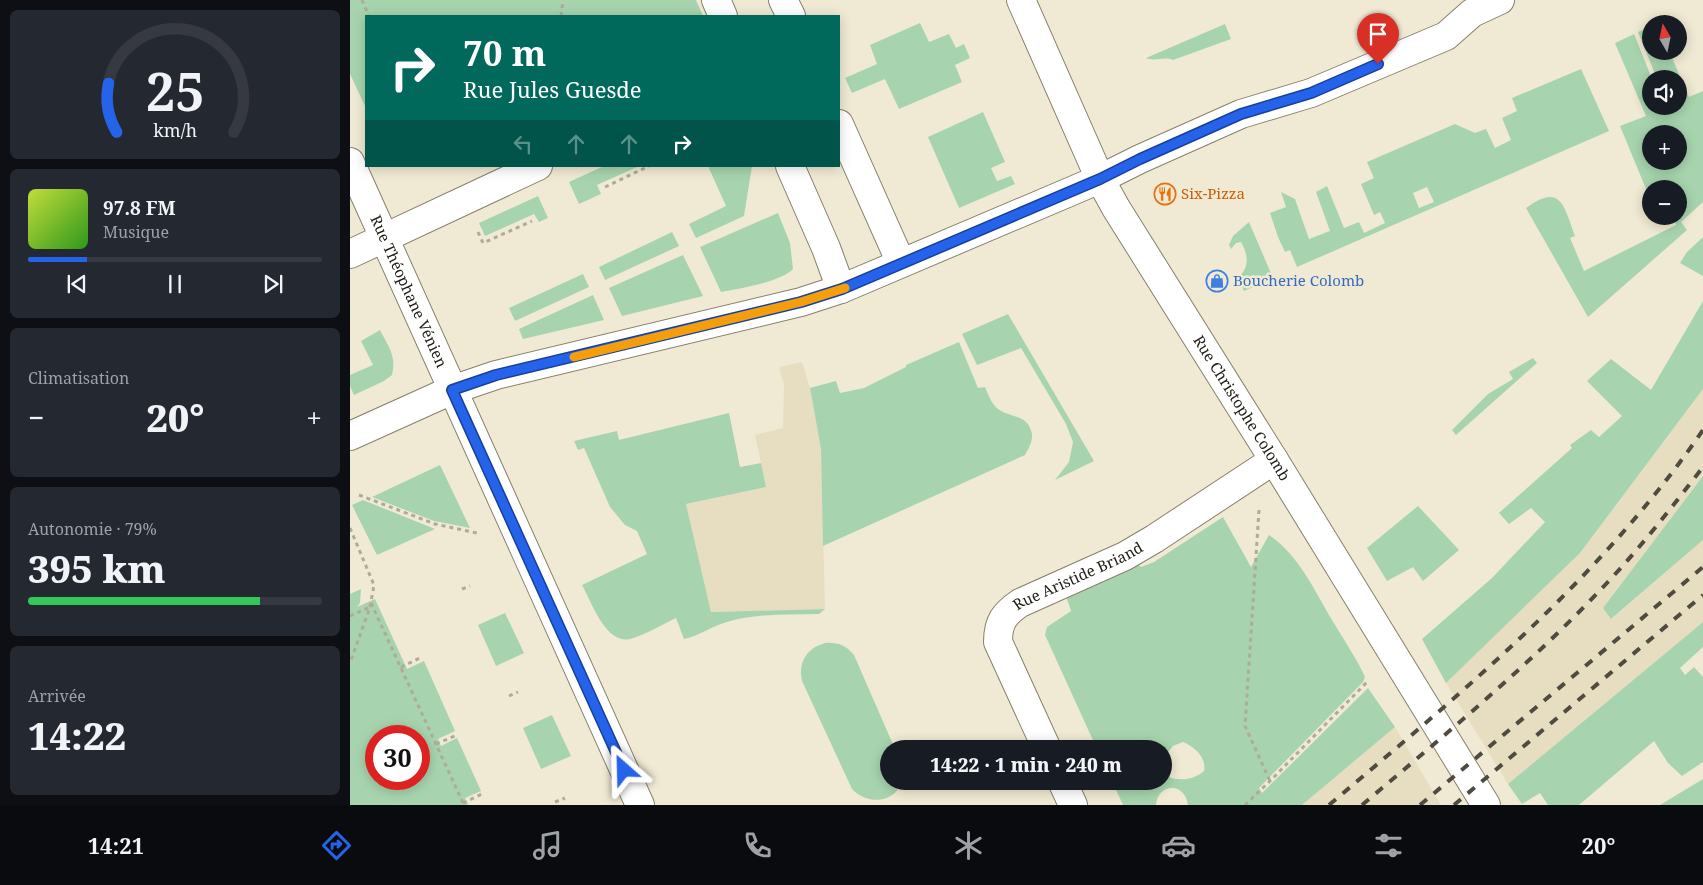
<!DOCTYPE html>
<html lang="fr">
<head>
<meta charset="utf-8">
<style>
  :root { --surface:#171b24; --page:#242831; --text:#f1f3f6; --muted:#9ea1a6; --line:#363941; --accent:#2563eb }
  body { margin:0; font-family:"Noto Serif",serif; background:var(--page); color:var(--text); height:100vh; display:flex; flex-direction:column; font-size:19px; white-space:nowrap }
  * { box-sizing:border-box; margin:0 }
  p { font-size:16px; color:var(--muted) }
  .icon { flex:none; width:28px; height:28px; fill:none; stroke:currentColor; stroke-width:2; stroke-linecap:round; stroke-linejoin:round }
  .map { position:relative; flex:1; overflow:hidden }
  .side { display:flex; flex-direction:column; gap:10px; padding:10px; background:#0d0f14; width:350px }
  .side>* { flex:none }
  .hud { position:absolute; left:15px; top:15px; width:475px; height:152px; border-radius:0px; box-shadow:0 2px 12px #0003; background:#00695c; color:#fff; overflow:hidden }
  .needle { width:32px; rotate:351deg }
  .buttons { position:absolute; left:1292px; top:15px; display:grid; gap:10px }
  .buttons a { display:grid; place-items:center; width:45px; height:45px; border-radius:50%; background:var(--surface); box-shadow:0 2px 12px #0003; font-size:25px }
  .speed { position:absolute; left:15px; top:725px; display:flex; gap:10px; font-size:25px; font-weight:700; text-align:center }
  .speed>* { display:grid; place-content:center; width:65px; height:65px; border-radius:50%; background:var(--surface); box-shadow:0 2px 12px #0003; line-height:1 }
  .speed .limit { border:8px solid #d22; background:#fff; color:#111 }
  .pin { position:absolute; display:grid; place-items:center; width:42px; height:42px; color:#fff; margin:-51px -21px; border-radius:50% 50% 50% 0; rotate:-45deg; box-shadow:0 0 5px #0007 }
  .pin .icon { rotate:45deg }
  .me { position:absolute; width:55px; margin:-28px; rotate:335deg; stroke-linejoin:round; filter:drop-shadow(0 0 4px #0008) }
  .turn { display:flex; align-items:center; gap:18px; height:105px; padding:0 15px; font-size:22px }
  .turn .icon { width:65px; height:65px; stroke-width:2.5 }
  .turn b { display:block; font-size:35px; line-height:42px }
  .lanes { display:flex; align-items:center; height:48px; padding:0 15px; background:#0003; justify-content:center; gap:25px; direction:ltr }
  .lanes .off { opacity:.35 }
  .big { font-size:38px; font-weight:800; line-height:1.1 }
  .side .tile { flex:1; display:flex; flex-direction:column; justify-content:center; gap:8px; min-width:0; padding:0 18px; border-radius:8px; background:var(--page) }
  .side .dial { align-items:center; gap:0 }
  .dial svg { height:130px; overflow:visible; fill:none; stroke:var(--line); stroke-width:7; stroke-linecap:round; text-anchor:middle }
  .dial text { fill:var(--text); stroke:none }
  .song { display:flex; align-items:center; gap:15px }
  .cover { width:60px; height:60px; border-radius:8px; background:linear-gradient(135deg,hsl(70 70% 55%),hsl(110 70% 35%)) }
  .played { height:5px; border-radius:2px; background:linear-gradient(90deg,var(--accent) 20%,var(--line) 20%) }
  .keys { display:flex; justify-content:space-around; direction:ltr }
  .heat { display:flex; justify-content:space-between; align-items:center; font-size:28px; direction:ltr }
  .charge { height:8px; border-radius:4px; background:linear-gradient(90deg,#34c759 79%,var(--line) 0) }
  .trip { position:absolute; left:530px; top:740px; width:292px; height:50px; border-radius:25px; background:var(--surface); box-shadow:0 2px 12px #0003; font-weight:800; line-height:50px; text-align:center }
  .tabs { display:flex; height:80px; justify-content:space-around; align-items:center; background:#090b0e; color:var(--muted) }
  .tabs .icon { width:35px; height:35px }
  .tabs .current { color:var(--accent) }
  .tabs b { font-size:22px; color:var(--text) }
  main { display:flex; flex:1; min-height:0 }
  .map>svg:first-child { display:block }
  .built { fill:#e7dec1 }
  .green { fill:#a7d4ae; fill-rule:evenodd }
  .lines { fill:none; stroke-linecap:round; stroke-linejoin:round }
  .minor-casing { stroke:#87816d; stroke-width:30 }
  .path { stroke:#afaa99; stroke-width:3; stroke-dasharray:4 4; stroke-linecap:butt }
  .minor { stroke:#fff; stroke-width:28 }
  .rail { stroke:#4f4b41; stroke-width:4; stroke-dasharray:9 9; stroke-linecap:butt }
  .route-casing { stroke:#184099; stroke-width:12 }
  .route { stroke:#2563eb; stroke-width:9 }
  .slow { stroke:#f59e0b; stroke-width:9 }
  .labels { text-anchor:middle; stroke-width:5; stroke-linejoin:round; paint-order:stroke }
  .food-label { font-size:15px; fill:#c56008; stroke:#f0ead4; text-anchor:start }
  .shop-label { font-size:15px; fill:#366cbe; stroke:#f0ead4; text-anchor:start }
  .street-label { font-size:15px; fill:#1f1c15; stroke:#f0ead4 }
</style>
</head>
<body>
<main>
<section class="side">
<div class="tile dial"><svg viewBox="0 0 100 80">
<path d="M14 69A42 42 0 1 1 86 69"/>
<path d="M14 69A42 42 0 0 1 9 39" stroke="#2563eb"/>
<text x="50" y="56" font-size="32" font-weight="700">25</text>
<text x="50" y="72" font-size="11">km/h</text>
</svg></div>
<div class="tile">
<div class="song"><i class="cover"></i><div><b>97.8 FM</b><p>Musique</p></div></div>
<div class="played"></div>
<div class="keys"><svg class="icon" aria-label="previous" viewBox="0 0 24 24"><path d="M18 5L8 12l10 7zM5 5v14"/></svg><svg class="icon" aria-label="pause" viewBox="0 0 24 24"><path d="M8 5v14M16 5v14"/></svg><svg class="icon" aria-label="next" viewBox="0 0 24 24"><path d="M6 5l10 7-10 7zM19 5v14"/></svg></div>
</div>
<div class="tile"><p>Climatisation</p>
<div class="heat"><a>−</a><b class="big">20°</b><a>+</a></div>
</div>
<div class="tile"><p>Autonomie · 79%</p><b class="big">395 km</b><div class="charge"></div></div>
<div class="tile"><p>Arrivée</p><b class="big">14:22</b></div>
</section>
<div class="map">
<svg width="1353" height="805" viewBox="0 0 1353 805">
  <rect width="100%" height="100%" fill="#f0ead4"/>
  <!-- built -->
  <g class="built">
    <polygon points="452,362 460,388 471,449 475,609 361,612 336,504 416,487 405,435 433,428 434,385 429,367"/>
    <polygon points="1353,389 1353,476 1253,608 1262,619 1353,540 1353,622 1158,784 1096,683 1230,553"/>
    <polygon points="1045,727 1091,805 952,805"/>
  </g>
  <!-- green -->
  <g class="green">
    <polygon points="0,0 346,0 353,16 16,16 16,108 0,74"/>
    <polygon points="570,23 579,42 599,34 606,48 614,44 620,58 605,65 612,82 549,109 535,79 502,93 495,78 527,64 520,45"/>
    <path d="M875,24L881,39L823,60C813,56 805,62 796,58Z"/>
    <path d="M1301,26V51H1319L1339,97L1353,91V202L1331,222L1337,230L1238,317L1176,208C1211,182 1214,206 1225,236L1220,238L1234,271L1326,225L1323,217L1310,222L1307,216H1329V189H1301V201L1270,126L1296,116L1265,43L1284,34L1302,79L1301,106H1329V79H1307L1288,32ZM1301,134H1329V161H1301Z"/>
    <path d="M1231,69L1259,131L947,267L940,250L935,252L928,237L920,213L936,207L931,192L945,199L959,239L980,231L966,192L977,186L994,228L1009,222L1014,233L1035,223L1030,212L1024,215L1011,184L1024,178L1017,162L1105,124L1125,133L1136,129L1145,148L1161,140L1152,118L1167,111L1162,98ZM1077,187L1084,202L1069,208L1063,193Z"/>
    <polygon points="633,112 655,162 641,168 647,181 661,176 665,184 609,208 578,137"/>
    <polygon points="254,166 287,167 247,185 251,194 229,204 219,182"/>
    <polygon points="358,166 402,166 394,216 346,238 339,224 376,206"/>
    <polygon points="188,196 198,218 189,222 184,214 135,236 129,223"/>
    <path d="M428,213L440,243L443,269C431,282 388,289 371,292L350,247Z"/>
    <path d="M899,222L923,278L894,291L888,277C900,268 898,254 891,242L886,243L881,249L879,245L883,236Z"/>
    <polygon points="322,232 329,246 255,280 249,267"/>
    <polygon points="1353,237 1353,276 1330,263 1337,252"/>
    <polygon points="333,255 353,296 272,316 259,288"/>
    <polygon points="233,274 239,287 165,321 159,308"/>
    <polygon points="243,295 254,320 173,339 169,329"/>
    <polygon points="1353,301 1353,389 1230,553 1096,683 1072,639 1142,578 1195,522 1181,508 1159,524 1149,513 1222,448 1220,445 1241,430 1249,437 1272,416 1237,381 1261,359 1301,390"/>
    <polygon points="658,314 744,461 705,480 719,462 723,442 716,424 671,348 627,365 612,334"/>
    <path d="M30,330C38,346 47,356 42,375L34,381L4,395L0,386V375L23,365L11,341Z"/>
    <path d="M609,342L628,388L635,387C638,393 640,400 644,405C654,418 674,413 680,428C685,438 680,446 675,455L473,546L471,449L460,388L486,381L490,393L514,388L556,367V365Z"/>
    <polygon points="1183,358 1187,363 1106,435 1102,430 1138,394 1163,379 1159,372"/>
    <path d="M379,413L390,467L411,463L416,487L336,504L361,612L475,609L469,614C438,615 406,613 377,622C362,626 349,636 334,639L326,618C311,625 295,635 280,639C256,645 241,601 232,585L297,554L287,531L275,525L260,507L234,448L228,450L224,441L267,431L269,440Z"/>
    <polygon points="90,465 120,528 84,521 22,497"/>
    <polygon points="1353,476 1353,540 1261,619 1253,608"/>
    <polygon points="13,500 85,529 27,555 2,505"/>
    <polygon points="1068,506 1109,550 1073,581 1063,567 1037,581 1017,548"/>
    <path d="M873,517L901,567L919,535C948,554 965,591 982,620C993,639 1006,657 1015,677L1013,682L909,788L912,793L1018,688L1045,727L952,805H838C835,782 808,783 806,805H773L762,781H795L799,783L805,781H814V769L821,778C833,781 845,779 854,771C857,758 844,746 833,742L823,746L814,757V749H747L695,635L697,627L721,611L716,596L786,563L791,567L804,562Z"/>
    <path d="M11,589L10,603L7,607L25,599L57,669L74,661L105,731L88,739L91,746L107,738L131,791L115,798L118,805H0V594ZM26,736H69V779H26Z"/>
    <polygon points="155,613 174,653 146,666 128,625"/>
    <polygon points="1353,622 1353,647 1330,668 1335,675 1344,667 1353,677 1353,762 1332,776 1318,763 1304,741 1229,805 1198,805 1190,793 1172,804 1158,784"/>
    <path d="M475,643C487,642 496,645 504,655L545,749H539V781H553C544,804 517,805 502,789L452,681C448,663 456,648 475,643Z"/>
    <polygon points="202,715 221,756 191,769 173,728"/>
    <polygon points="1353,779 1353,805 1310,805"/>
  </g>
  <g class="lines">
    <!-- minor casing -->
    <g class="minor-casing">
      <g id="minor">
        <polyline points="366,0 373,16"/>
        <polyline points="433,0 441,16"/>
        <path id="s1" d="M671,0L750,179L766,208L924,460L1136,805"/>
        <polyline points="489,124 551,263"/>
        <path id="s2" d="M0,162L290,805"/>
        <polyline points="440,166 476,248 491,289"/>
        <polyline points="0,254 188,166"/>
        <polyline points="0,436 102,390 146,375 451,302 491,289 750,179 790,159 891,114 961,93 1096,36 1122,13 1150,0"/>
        <path id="s3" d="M697,749L648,642C648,622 654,614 670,603L775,556L804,539L924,460"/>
        <polyline points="712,781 723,805"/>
      </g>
    </g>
    <!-- path -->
    <g class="path">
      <polyline points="12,0 19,16"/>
      <polyline points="211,16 213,0"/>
      <polyline points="255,187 299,166"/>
      <polyline points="128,232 133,243 182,221"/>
      <polyline points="9,495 85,524 127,533"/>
      <polyline points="909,510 895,726 920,781"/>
      <polyline points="0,528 24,585 20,607 0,663"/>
      <polyline points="112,589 120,586"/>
      <polyline points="21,603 114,805"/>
      <polyline points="0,616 20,607"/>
      <polyline points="51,667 72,657"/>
      <polyline points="159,696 168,692"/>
      <polyline points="86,744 107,735"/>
      <polyline points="205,802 215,798"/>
      <polyline points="113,803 132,794"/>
      <polyline points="895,805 920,781 1019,680"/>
    </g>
    <!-- minor -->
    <use href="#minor" class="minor"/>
    <!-- rail -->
    <g class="rail">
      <path d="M979,805C1114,691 1252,577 1353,430"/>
      <path d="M1012,805C1096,734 1181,664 1256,584C1291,547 1322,507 1353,467"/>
      <polyline points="1070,805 1353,567"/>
      <polyline points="1104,805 1353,595"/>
    </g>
  </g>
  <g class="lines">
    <!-- route casing -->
    <g class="route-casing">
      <polyline id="route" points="274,770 102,390 146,375 451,302 492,289 750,179 790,159 891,114 961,93 1028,64"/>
    </g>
    <!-- route -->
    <use href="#route" class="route"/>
    <!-- slow -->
    <polyline class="slow" points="224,357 451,302 495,288"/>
  </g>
  <!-- icons -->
  <defs>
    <g id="restaurant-ring" transform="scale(1.125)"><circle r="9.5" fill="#f0ead4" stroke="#e8710a" stroke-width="1.5"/><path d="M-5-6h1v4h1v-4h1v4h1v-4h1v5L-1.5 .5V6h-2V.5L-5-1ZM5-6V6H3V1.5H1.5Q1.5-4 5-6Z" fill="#e8710a"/></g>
    <g id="shop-ring" transform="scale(1.125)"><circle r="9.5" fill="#f0ead4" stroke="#3f7fe0" stroke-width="1.5"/><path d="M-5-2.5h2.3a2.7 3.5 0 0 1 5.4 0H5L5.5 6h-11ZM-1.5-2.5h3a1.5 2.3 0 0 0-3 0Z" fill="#3f7fe0"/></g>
  </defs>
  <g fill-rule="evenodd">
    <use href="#restaurant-ring" x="815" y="194"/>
    <use href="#shop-ring" x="867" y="281"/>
  </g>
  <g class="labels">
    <!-- food labels -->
    <g class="food-label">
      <text x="831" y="199">Six-Pizza</text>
    </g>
    <!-- shop labels -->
    <g class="shop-label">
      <text x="883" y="286">Boucherie Colomb</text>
    </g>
    <!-- street labels -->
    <g class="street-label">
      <text dy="5" stroke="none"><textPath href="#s2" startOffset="142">Rue Théophane Vénien</textPath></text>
      <text dy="5" stroke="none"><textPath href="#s1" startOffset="465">Rue Christophe Colomb</textPath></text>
      <text dy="5" stroke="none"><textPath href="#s3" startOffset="229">Rue Aristide Briand</textPath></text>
    </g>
  </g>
</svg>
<div class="buttons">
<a><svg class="needle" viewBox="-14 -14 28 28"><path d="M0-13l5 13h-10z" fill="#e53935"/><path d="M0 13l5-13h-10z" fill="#9ea1a6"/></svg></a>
<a><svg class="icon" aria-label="sound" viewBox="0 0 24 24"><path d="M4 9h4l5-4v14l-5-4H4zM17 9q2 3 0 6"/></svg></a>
<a>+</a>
<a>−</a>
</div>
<div class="speed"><div class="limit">30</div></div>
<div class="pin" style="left:1028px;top:64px;background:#d93025"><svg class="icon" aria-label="arrive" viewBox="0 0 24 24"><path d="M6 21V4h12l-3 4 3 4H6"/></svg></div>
<svg class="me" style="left:274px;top:770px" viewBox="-20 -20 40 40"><path d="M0-17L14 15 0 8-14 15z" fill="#2563eb" stroke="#fff" stroke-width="4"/></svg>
<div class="trip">14:22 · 1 min · 240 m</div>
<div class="hud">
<div class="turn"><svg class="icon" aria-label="right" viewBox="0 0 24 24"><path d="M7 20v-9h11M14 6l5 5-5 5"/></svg><div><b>70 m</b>Rue Jules Guesde</div></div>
<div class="lanes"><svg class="icon off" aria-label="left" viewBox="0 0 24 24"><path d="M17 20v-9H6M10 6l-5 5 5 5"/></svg><svg class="icon off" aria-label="ahead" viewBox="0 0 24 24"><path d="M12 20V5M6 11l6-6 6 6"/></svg><svg class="icon off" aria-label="ahead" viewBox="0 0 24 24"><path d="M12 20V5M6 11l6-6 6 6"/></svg><svg class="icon" aria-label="right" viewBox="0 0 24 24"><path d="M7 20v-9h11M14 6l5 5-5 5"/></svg></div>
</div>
</div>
</main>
<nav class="tabs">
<b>14:21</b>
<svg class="icon current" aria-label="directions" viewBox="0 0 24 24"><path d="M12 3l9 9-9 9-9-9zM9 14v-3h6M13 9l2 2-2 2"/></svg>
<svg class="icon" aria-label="music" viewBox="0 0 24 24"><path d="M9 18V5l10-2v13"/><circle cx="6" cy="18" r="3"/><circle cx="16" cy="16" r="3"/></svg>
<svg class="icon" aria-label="phone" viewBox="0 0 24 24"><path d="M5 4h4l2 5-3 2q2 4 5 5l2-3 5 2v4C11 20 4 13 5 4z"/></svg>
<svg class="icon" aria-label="climate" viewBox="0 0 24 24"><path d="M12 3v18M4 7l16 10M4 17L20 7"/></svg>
<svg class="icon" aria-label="car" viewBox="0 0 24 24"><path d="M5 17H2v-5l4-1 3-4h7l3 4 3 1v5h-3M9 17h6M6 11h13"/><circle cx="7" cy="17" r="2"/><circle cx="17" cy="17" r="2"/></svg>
<svg class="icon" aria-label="filters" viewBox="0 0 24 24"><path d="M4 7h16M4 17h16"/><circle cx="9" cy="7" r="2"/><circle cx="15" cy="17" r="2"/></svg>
<b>20°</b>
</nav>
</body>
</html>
